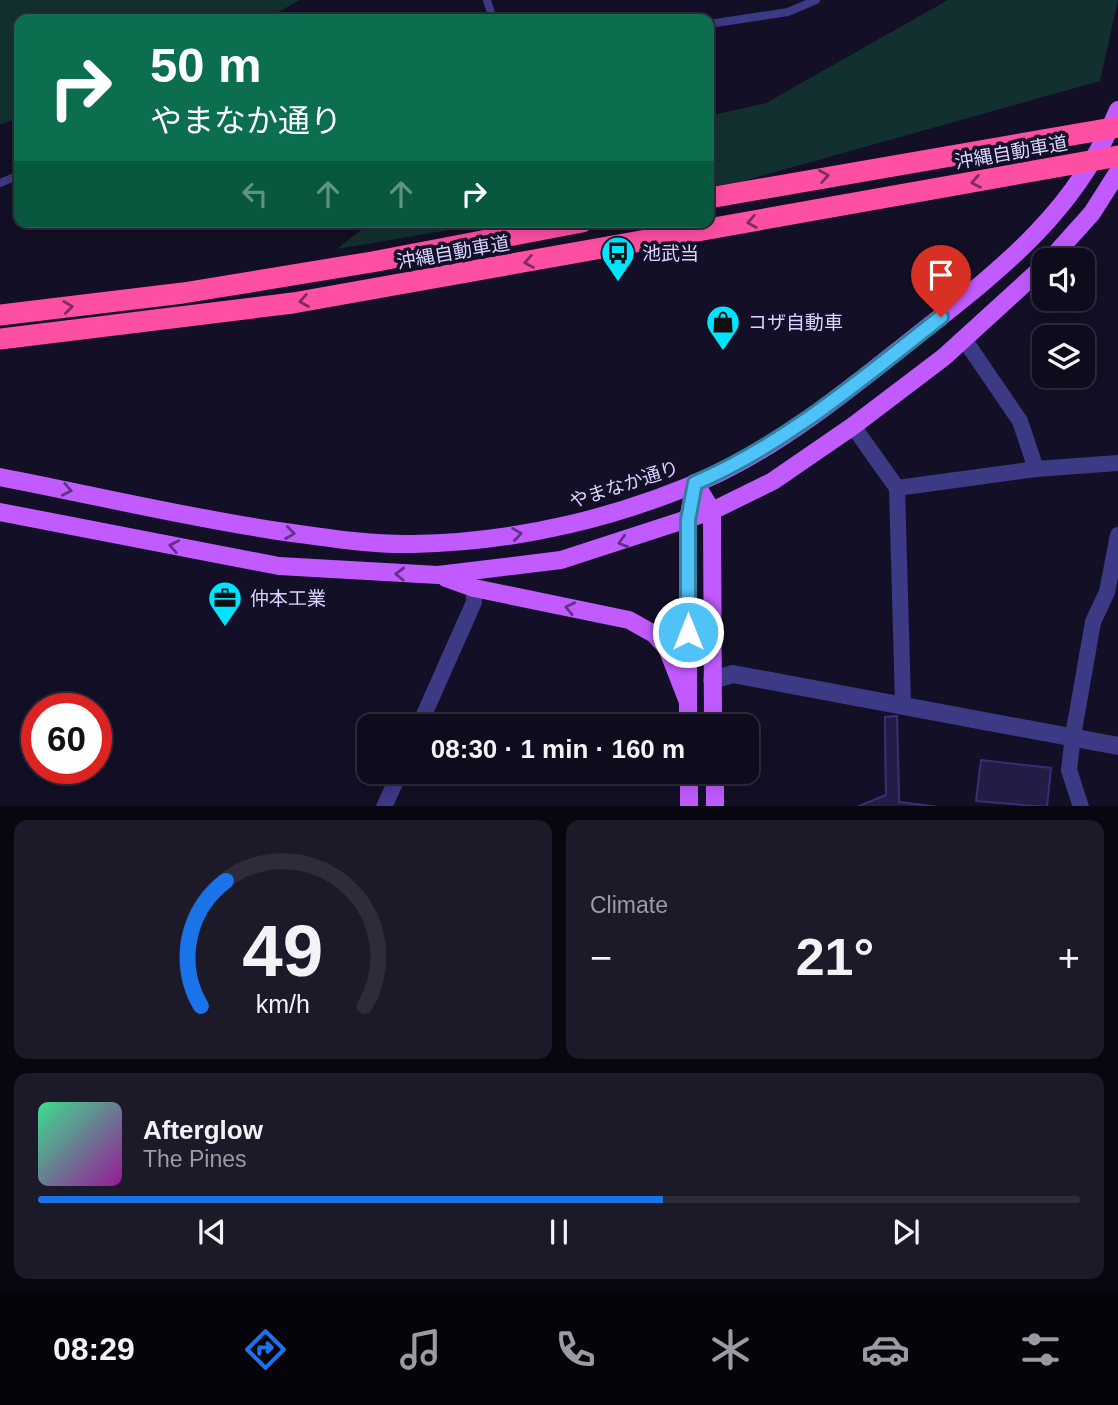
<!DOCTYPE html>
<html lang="en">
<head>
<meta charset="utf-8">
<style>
  :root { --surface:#0e0b1c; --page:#1c1929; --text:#f1f3f6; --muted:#9b9ba3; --line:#2e2b3b; --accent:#1a73e8 }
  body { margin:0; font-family:Arial,"Noto Sans JP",sans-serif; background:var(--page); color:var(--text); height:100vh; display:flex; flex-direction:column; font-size:26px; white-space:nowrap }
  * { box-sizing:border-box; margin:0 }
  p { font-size:23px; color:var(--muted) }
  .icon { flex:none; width:38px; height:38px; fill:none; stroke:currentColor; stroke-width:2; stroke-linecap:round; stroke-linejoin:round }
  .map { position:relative; height:806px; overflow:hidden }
  .panel { display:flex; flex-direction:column; gap:14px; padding:14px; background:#08060f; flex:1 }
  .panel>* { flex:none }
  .hud { position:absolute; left:14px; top:14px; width:700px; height:214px; border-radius:14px; box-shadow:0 4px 18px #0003,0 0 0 2px var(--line); background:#0b6e4f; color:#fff; overflow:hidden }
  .buttons { position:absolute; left:1032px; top:248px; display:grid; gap:14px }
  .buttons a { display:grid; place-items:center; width:63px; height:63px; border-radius:14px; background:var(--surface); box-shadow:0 4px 18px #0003,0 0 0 2px var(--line); font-size:35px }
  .speed { position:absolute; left:21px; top:693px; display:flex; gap:14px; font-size:35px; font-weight:700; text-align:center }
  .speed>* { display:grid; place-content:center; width:91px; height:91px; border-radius:50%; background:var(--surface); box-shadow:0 4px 18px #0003,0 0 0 2px var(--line); line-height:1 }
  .speed .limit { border:10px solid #d22; background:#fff; color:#111 }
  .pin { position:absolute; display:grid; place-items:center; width:60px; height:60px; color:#fff; margin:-72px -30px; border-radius:50% 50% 50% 0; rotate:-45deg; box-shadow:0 0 7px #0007 }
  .pin .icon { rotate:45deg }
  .me { position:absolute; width:77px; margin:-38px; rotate:0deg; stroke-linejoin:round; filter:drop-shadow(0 0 5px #0008) }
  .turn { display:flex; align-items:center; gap:24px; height:147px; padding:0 21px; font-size:32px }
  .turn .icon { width:91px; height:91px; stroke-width:2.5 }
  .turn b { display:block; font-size:49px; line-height:60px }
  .lanes { display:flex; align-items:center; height:66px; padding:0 21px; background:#0003; justify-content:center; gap:35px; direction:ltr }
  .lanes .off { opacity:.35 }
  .big { font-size:52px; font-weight:800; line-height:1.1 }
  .panel .tile { flex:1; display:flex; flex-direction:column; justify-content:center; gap:10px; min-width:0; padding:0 24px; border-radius:14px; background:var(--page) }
  .panel .dial { align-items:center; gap:0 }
  .dial svg { height:182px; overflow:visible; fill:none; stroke:var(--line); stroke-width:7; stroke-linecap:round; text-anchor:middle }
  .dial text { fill:var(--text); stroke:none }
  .song { display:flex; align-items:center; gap:21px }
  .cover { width:84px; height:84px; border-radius:10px; background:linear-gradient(135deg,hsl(150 70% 55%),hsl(300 70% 35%)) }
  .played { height:7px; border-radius:4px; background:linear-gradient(90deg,var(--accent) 60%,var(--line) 60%) }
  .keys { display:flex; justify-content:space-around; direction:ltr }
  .heat { display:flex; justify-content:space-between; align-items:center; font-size:38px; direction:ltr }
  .panel .tiles { flex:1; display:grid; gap:14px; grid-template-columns:1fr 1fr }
  .tile:last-child { grid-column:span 2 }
  .trip { position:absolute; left:357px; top:714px; width:402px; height:70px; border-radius:14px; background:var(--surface); box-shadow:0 4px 18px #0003,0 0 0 2px var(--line); font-weight:800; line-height:70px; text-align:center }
  .dock { display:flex; height:112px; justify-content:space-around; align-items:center; background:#06040b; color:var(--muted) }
  .dock .icon { width:49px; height:49px }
  .dock .current { color:var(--accent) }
  .dock b { font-size:32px; color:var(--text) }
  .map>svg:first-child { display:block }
  .green { fill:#12302f }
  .building { fill:#241b47; stroke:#3b2d73; stroke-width:2 }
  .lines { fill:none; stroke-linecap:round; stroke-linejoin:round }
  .service { stroke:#3d3a85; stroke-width:8 }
  .minor { stroke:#3d3a85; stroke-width:16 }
  .tertiary { stroke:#3d3a85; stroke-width:18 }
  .primary { stroke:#c25bff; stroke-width:18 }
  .motorway { stroke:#ff4fa3; stroke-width:21 }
  .oneway { stroke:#7d2c5e }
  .oneway2 { stroke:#623188 }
  .route-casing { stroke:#337fa1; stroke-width:18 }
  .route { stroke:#4fc3f7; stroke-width:12 }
  .labels { text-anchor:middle; stroke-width:7; stroke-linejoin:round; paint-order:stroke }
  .street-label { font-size:19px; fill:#d9d4ff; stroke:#130f26 }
  .poi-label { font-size:19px; fill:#d9d4ff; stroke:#130f26; text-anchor:start }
</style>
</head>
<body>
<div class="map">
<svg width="1118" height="807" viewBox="0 0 1118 807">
  <rect width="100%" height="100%" fill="#130f26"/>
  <!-- green -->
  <g class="green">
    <polygon points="0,0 300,0 266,19 19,19 19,118 0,125"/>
    <polygon points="948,0 1118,0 1100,81 740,182 709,187 709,116 766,103"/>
    <polygon points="371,222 496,222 337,249"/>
  </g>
  <!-- building -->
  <g class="building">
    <polygon points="897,716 899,802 938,807 857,807 886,795 885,717"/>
    <polygon points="897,716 899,802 938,807 857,807 886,795 885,717"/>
    <polygon points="981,760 1051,768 1047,807 976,801"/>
  </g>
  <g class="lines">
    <!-- service -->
    <g class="service">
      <polyline points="487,0 493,19"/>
      <polyline points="709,24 788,12 816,0"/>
      <polyline points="0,183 19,175"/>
    </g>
    <!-- minor -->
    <g class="minor">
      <polyline points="964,339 1020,421 1036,469"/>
      <polyline points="853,426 897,488 903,703"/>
      <polyline points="897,488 1036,469 1118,463"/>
      <polyline points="419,726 474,602 474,588"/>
      <polyline points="384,807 400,772"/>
      <polyline points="1081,807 1069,770 1073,736 1093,622 1107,592 1118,535"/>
    </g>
    <!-- tertiary -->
    <polyline class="tertiary" points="712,680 733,674 1118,746"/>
    <!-- primary -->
    <g class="primary">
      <polyline points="1049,261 1092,213 1118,172"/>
      <path d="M0,477C93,495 185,517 278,531C322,537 369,545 413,544C518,542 624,517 719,473C786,441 852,387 910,341C996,273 1075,215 1118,110"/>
      <polyline points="695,483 712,511 713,726"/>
      <polyline points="0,512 279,566 438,575 561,560 712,511 773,481 853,426 944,357 1045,265"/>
      <polyline points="446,578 474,588 629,620 654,634 667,648 688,702"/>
      <polyline points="688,726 688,520 695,483"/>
      <polyline points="689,772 689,807"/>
      <polyline points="715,772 715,807"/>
    </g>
    <!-- motorway -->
    <g class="motorway">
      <polyline points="709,198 1118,127"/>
      <polyline points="0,315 183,293 372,262 582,222"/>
      <polyline points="0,339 293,303 1118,156"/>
    </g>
  </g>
  <!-- one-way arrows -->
  <defs><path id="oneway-chevron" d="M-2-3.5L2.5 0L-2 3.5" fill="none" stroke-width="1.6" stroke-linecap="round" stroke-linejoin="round" transform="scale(1.75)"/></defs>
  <g class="oneway">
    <use href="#oneway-chevron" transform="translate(824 176) rotate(-10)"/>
    <use href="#oneway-chevron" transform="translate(976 182) rotate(170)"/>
    <use href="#oneway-chevron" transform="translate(752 222) rotate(170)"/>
    <use href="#oneway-chevron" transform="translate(529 262) rotate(170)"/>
    <use href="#oneway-chevron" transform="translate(304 301) rotate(170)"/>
    <use href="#oneway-chevron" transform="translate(68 307) rotate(-7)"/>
  </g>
  <g class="oneway2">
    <use href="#oneway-chevron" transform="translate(67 490) rotate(11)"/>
    <use href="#oneway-chevron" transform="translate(290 533) rotate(8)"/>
    <use href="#oneway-chevron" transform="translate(517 534) rotate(-8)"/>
    <use href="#oneway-chevron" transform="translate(623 542) rotate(164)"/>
    <use href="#oneway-chevron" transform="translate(174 546) rotate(-169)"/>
    <use href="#oneway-chevron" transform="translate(400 574) rotate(-178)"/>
    <use href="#oneway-chevron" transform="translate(570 608) rotate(-168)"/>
  </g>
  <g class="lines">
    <!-- route casing -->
    <g class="route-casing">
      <path id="route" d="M688,632V520L695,483C786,444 864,377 941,317"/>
    </g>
    <!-- route -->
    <use href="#route" class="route"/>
  </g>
  <!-- icons -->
  <defs>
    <g id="bus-pin" transform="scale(1.75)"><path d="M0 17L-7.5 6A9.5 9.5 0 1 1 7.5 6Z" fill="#00e5ff" stroke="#130f26"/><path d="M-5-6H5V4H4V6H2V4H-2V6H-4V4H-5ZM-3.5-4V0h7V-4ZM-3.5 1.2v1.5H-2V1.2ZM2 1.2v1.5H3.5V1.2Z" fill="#111"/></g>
    <g id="shop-pin" transform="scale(1.75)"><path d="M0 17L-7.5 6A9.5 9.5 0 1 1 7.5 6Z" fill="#00e5ff" stroke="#130f26"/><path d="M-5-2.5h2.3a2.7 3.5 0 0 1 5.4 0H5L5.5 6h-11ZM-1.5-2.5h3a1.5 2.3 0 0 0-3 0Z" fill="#111"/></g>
    <g id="office-pin" transform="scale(1.75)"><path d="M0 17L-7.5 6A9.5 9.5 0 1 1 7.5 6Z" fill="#00e5ff" stroke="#130f26"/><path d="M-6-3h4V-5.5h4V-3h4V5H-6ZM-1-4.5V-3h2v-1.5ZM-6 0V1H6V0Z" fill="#111"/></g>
  </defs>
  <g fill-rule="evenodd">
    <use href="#bus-pin" x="618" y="253"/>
    <use href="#shop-pin" x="723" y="322"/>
    <use href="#office-pin" x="225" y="598"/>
  </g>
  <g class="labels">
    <!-- street labels -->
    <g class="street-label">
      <text transform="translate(1011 152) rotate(-10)" y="7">沖縄自動車道</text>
      <text transform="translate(453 252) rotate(-10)" y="7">沖縄自動車道</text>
      <text transform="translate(624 484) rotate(-18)" y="7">やまなか通り</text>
    </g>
    <!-- poi labels -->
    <g class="poi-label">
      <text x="642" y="260">池武当</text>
      <text x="748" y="329">コザ自動車</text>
      <text x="250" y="605">仲本工業</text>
    </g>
  </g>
</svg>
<div class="buttons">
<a><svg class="icon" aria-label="sound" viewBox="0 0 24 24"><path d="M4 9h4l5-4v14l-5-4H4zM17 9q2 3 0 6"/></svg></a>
<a><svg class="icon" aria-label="layers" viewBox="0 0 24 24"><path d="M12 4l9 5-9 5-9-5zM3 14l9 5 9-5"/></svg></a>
</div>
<div class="speed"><div class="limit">60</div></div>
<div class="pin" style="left:941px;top:317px;background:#d93025"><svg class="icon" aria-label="arrive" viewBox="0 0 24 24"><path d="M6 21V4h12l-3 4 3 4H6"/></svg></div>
<svg class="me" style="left:688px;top:632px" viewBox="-20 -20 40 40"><circle r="17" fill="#4fc3f7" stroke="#fff" stroke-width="3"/><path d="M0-11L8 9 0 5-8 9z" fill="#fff"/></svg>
<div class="trip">08:30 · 1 min · 160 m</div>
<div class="hud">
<div class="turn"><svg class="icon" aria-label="right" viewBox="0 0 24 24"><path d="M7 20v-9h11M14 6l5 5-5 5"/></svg><div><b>50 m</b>やまなか通り</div></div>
<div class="lanes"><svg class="icon off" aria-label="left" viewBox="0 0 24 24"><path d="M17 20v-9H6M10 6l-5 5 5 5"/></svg><svg class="icon off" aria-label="ahead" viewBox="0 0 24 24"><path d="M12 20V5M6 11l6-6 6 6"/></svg><svg class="icon off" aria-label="ahead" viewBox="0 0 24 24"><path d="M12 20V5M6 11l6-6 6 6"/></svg><svg class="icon" aria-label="right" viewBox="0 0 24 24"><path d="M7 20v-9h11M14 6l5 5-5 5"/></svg></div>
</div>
</div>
<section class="panel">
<div class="tiles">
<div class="tile dial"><svg viewBox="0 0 100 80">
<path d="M14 69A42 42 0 1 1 86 69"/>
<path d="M14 69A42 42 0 0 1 25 14" stroke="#1a73e8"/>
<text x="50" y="56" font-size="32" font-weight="700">49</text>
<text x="50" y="72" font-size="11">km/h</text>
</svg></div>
<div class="tile"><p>Climate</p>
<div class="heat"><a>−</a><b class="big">21°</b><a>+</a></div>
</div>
<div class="tile">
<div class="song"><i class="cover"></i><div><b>Afterglow</b><p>The Pines</p></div></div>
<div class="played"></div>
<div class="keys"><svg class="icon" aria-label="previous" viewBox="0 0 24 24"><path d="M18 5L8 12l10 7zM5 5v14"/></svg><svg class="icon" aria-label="pause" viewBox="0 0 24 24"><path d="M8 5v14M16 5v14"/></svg><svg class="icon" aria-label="next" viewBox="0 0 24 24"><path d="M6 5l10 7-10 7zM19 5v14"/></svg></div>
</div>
</div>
</section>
<nav class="dock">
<b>08:29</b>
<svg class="icon current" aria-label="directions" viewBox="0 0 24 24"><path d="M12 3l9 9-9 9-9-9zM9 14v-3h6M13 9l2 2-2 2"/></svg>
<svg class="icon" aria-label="music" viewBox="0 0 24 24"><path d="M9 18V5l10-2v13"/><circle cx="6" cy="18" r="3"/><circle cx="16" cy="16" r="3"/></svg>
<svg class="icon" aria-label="phone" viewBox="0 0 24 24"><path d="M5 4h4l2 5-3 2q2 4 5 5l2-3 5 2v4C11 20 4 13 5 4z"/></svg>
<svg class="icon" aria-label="climate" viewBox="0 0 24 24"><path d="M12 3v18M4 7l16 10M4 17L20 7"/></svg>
<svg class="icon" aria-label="car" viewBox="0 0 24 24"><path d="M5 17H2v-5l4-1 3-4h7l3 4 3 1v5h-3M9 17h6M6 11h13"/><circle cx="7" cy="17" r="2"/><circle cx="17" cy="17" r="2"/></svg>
<svg class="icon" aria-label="filters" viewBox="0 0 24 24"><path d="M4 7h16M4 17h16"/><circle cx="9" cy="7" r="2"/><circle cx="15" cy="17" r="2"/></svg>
</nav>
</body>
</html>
